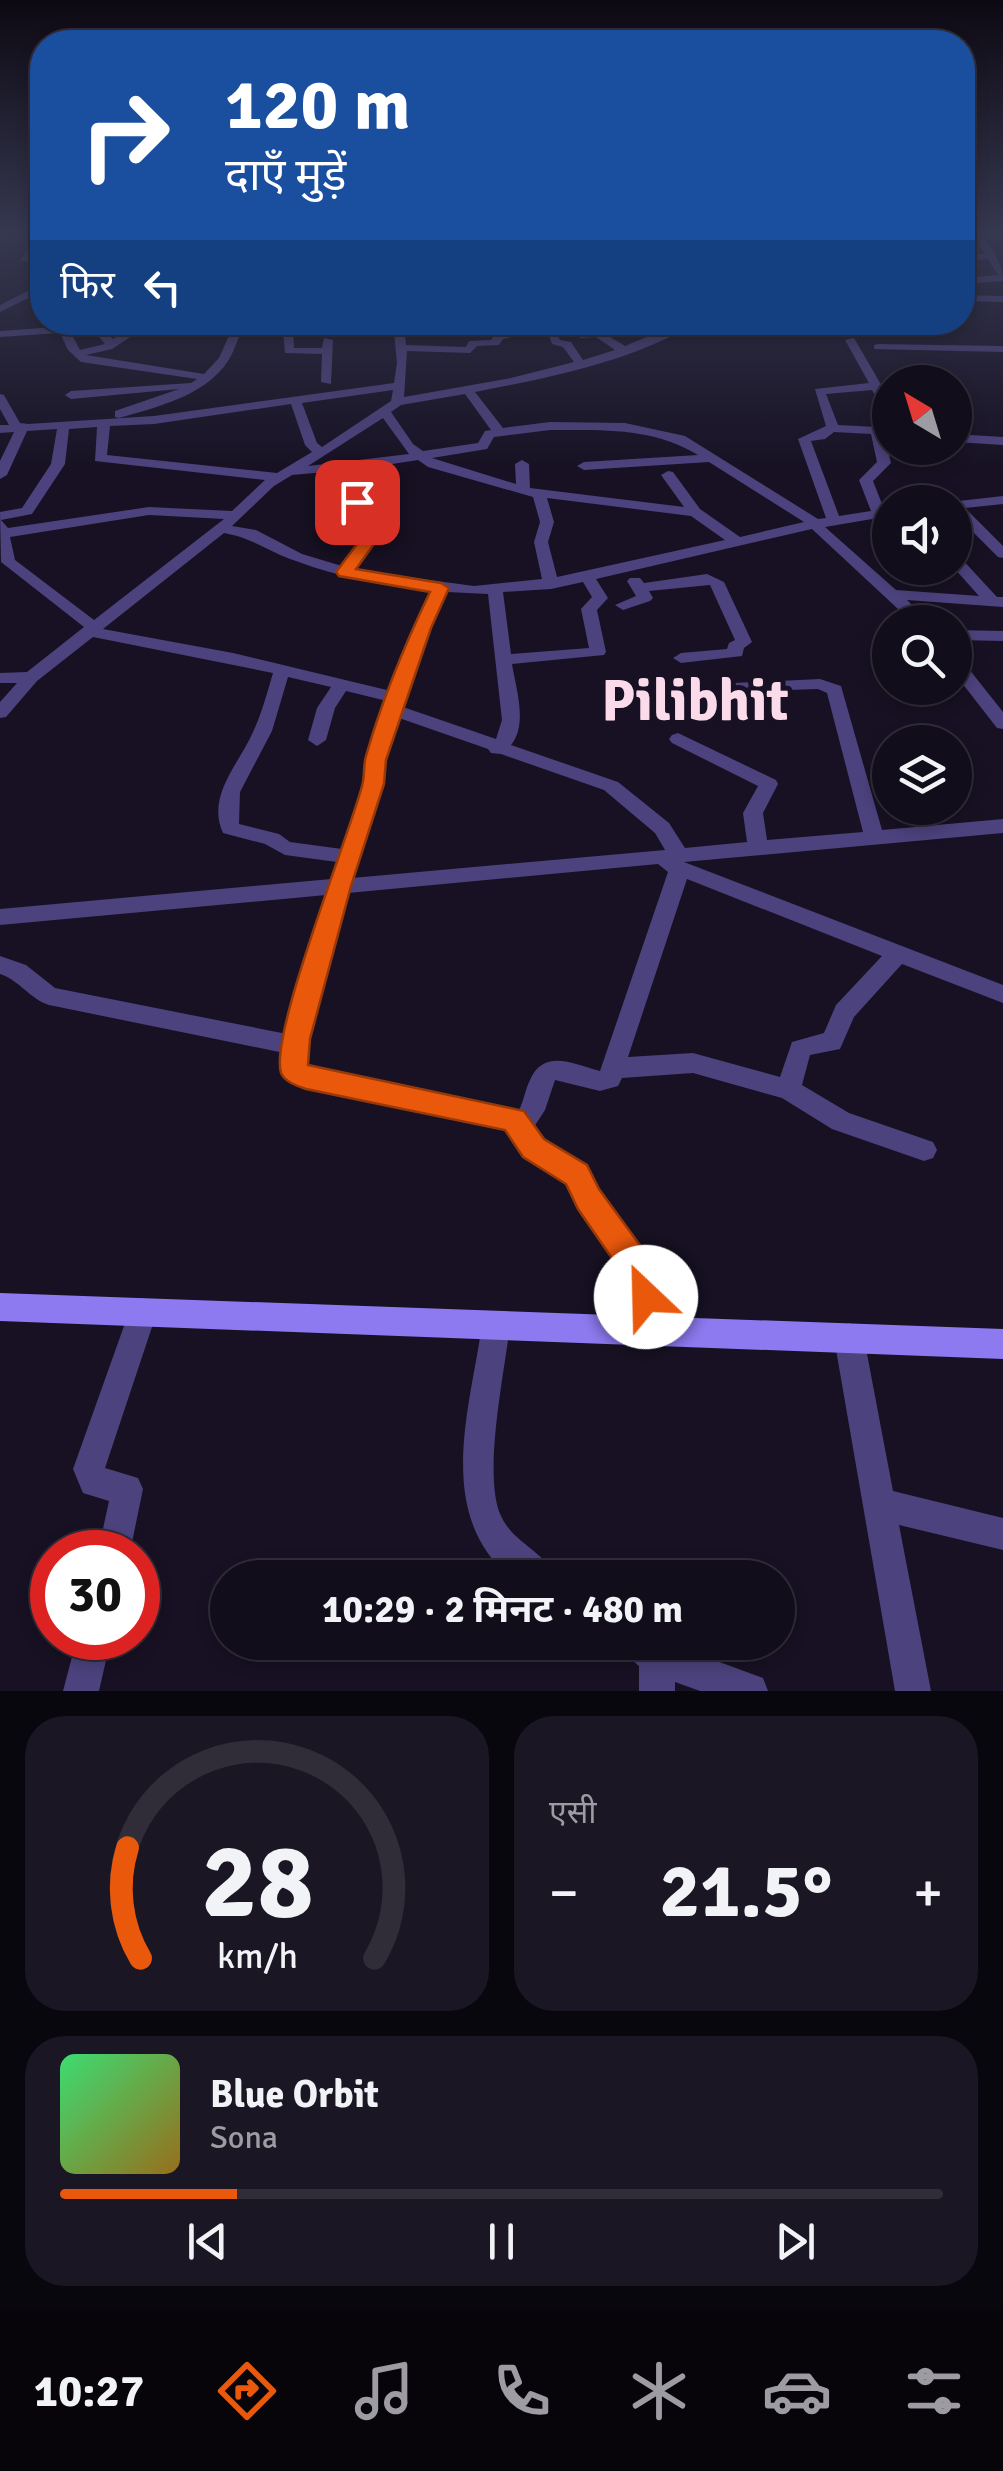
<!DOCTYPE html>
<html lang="hi">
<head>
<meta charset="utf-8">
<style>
  :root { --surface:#110d1a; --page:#1a1623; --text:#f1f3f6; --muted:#9c9ca2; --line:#302d39; --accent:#ea580c }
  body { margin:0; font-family:Signika,"Noto Sans Devanagari",sans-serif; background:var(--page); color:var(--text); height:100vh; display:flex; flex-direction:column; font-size:38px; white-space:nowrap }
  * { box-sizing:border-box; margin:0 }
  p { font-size:32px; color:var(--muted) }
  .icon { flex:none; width:55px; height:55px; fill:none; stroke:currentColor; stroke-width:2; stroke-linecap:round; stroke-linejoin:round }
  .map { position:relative; height:1691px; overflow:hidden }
  .drawer { display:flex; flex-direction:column; gap:25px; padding:25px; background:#09070e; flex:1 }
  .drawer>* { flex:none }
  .banner { position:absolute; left:30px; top:30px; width:945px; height:305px; border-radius:40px; box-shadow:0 5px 15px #0003,0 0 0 2px var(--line); background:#1a4fa0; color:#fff; overflow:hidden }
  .needle { width:65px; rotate:322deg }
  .controls { position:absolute; left:872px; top:365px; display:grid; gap:20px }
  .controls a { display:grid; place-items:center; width:100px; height:100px; border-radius:50%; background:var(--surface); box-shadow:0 5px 15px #0003,0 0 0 2px var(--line); font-size:50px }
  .speed { position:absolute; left:30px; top:1530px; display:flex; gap:20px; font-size:50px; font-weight:700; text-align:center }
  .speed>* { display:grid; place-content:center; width:130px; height:130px; border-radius:50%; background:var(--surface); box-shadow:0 5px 15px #0003,0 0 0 2px var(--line); line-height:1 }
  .speed .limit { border:15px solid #d22; background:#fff; color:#111 }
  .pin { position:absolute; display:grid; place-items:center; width:85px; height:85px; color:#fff; margin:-42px; border-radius:20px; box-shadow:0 5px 15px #0006 }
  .me { position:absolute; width:110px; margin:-55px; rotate:336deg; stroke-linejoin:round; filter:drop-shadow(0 0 8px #0008) }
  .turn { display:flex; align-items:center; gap:35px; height:210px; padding:0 30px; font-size:45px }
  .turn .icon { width:130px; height:130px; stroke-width:2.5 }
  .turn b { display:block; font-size:70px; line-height:85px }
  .then { display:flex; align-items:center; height:95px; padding:0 30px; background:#0003; gap:20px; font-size:38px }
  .big { font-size:75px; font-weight:700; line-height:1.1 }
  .drawer .widget { flex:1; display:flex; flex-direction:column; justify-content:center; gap:15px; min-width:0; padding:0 35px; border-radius:40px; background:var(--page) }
  .drawer .dial { align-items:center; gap:0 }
  .dial svg { height:260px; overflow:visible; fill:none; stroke:var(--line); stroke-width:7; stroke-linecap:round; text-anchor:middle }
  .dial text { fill:var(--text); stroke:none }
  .song { display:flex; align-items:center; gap:30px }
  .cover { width:120px; height:120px; border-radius:15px; background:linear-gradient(135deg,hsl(140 70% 55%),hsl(40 70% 35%)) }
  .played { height:10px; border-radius:5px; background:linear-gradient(90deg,var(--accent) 20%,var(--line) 20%) }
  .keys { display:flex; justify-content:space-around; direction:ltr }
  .heat { display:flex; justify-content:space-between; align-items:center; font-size:55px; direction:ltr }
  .drawer .tiles { flex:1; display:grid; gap:25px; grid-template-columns:1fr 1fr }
  .widget:last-child { grid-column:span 2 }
  .trip { position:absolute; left:210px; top:1560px; width:585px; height:100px; border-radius:50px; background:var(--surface); box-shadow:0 5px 15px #0003,0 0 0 2px var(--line); font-weight:700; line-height:100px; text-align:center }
  .tab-bar { display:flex; height:160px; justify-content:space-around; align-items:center; background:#07050a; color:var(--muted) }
  .tab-bar .icon { width:70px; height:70px }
  .tab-bar .current { color:var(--accent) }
  .tab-bar b { font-size:45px; color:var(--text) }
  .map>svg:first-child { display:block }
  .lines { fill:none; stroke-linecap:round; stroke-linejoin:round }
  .street { fill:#4c427d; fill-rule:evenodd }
  .secondary { fill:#8d7af0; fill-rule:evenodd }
  .route { fill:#ea580c; stroke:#983908; stroke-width:2.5 }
  .labels { text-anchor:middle; stroke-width:10; stroke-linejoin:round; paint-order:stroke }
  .town-label { font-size:58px; font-weight:bold; fill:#fbdaea; stroke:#171123 }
</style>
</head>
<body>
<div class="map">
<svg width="1003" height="1691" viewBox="0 0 1003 1691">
  <rect width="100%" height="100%" fill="#171123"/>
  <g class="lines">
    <!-- street -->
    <g class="street">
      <path d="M972,232H980C990,248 1003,262 1003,281L962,284V278L998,275L988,259L962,261V255L985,254Z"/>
      <polygon points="33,245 38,248 31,258 42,258 42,264 20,260"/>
      <polygon points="42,284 42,291 0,312 0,305"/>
      <polygon points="962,295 1003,296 1003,302 962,301"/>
      <path d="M55,322H65L80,350L105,344L87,322H98L113,339L131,327L127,322H138L141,330L112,349L86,355L204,374L219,358L235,322H353L293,329L294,348H322L324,338L333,340L331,384L321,382L322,354L285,353L283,330L244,325C238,337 235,350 228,361C205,396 157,407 119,418L115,417V411L179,389L71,399L65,395L71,391L191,383L197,379L81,362L68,350L60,333L0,337V331L57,327Z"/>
      <path d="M393,322H464L404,327L406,345L466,347L469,341L491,340C497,330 517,328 525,334L503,339L499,345L477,346L470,353L407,351L404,397L511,378L574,362L563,347L552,344L548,332H556L560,340L571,342L583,360L615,350L596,337L580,338V334L602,332L625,346L682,322H697C635,361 547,378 475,392L503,428L550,422L625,423L685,436L818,519L826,518L798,439L826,426L815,389L869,383L845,340L854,338L890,400V415L886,414L872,390L826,394L838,425L877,427L883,431L891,463L873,481L884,509L890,508V516L825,527L896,590L979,596L954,568L955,556L960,557L997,597H1003V607L907,600L929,622H912L812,529L596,579L608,598L597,610L606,652L604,655L512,664C516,689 528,724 511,745L618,782L669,823L685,848L747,842L743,813L758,786L672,743L669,739L672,735L678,733L776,780L778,784L763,813L767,840L863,832L827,693L818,689L727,692L724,688L733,683L820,679L841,686L882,830L1003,819V833L684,862L1003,985V1003L902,964L854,1017L840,1049L810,1055L802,1085L849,1113L933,1142L937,1150L933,1158L924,1161L832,1129L782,1098L693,1073L622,1078L618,1086L600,1091L555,1080L545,1110L534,1127C547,1146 566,1151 583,1164C592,1172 595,1187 602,1197C633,1238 679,1285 656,1341L646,1345L636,1341L632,1331L633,1297L629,1279L579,1208L568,1183L525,1156L507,1130L306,1088C286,1081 282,1073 284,1053L49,1005C30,999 19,980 0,974V956L26,965L55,988L287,1034L326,895L0,925V909L331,879L337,862L285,855L265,844L223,833C206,796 239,764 253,732C262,713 267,693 273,673L93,637L37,681L6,717L0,718V702L17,683H0V673L27,672L84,627L1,562L0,512L22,508L51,464L57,429L27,431L7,475L0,479V461L14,432L0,433V425H9L0,409V394L4,395L20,423L28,424L154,416L394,383L397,363ZM393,390L391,401L322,447L317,443L302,403ZM465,394L491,430L485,431L478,443L423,451L413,444L391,412L401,405ZM291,404L305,445L312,452L277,473L107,455L110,426L154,424ZM383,418L409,454L308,466ZM97,427L95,461L265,480L232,511L149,507L8,528L1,520L32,514L65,464L69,429ZM550,430C601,430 653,427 698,455L584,462L577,466L584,470L709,462L804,522L740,537L700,509L673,472L668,471L661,475L684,507L530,488L529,464L522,460L515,464L516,484L432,458L487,449L494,437ZM834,432L871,434L877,462L859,480L871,511L839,516L811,441L825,439ZM418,460L428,467L533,497L540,522L534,542L542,579L474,586L355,570L373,545L363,513L367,487L360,469ZM348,470L353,487L349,513L359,545L342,566L302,554L256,530L232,526L274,486L292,475ZM547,498L691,516L725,540L557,577L548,542L554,522ZM149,515L224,519L94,620L15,560L10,537ZM224,533C253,538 269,552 296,561C341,578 384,585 432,590L414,628L391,691L233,653L103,629ZM583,582L592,597L581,609L589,648L511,654L503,592L551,589ZM447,592L488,594L502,720L496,739L403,707L430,628ZM288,677L331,687L317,708L308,740L317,746L326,740L335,708L346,691L387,701L366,760L365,784L342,849L290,842L279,834L239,824L240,792L272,731ZM399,718L488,749L491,753L501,754L604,790L655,833L665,850L352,878L383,784L384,760ZM658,864L668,872L600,1071C573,1064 544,1048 530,1080C525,1090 524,1100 519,1110L306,1065L309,1039L348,893ZM687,879L882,956L836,1005L824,1033L792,1042L780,1077L693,1053L628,1057Z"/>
      <polygon points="878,344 1003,346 1003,352 874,349 874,345"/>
      <polygon points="955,434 1003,437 1003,445 955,442"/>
      <polygon points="1003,496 1003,504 965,508 1003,546 1003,558 998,557 955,514 955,502 950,502"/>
      <polygon points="707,574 724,582 752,642 744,648 742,656 681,663 673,658 681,653 727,649 729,643 735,640 710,585 649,591 653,598 650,601 623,610 615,605 636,596 627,581 630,578 640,578 644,583"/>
      <polygon points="955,630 1003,631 1003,641 955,640"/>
      <polygon points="955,658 961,659 1003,712 1003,729 997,728 955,674"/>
      <polygon points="143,1298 153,1302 157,1312 105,1468 138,1478 143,1489 130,1552 98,1552 109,1501 83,1493 73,1469 129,1312 133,1302"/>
      <path d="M496,1311L506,1315L510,1325C505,1371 482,1475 501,1516C513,1543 546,1552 556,1578H511C434,1514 470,1409 482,1325L486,1315Z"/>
      <polygon points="849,1323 859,1328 864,1338 893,1491 1003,1518 1003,1550 899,1525 931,1691 895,1691 834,1338 839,1328"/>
      <polygon points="77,1638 111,1638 99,1691 63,1691"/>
      <polygon points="620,1642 665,1642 763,1678 768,1691 700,1691 675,1682 675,1691 639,1691 639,1666 625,1654"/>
    </g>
    <!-- secondary -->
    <polygon class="secondary" points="0,1293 1003,1329 1003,1359 0,1321"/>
  </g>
  <!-- sky -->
  <linearGradient id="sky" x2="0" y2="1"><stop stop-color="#0d0913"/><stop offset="0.5" stop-color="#363850"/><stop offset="1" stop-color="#363850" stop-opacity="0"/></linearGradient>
  <rect width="1003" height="468" fill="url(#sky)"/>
  <!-- route -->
  <path class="route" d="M357,497L365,502L364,513L374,544L356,569L441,583L449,588L431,628L386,760L384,784L351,886L310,1039L308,1065L524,1111L544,1139L587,1165L599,1189L653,1263L663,1297L658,1308L646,1313L635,1308L627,1280L578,1209L566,1184L523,1157L505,1130L306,1089C297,1086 285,1082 281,1073C269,1035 349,836 362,786C365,776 363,766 366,756C382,700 405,644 430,592L339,576L336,572L357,544L348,513L349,502Z"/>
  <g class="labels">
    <!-- town labels -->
    <g class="town-label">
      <text x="695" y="720">Pilibhit</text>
    </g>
  </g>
</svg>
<div class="controls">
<a><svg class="needle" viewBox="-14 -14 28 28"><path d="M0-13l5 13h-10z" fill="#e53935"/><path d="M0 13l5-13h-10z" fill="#9c9ca2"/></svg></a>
<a><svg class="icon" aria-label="sound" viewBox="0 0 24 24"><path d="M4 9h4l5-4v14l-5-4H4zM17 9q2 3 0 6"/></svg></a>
<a><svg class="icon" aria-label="search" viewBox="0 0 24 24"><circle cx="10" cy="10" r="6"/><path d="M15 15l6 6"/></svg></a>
<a><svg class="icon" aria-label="layers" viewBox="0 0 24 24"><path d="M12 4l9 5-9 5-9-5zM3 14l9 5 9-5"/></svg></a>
</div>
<div class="speed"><div class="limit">30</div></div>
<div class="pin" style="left:357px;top:502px;background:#d93025"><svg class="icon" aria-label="arrive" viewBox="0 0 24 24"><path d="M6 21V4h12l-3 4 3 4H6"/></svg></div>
<svg class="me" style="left:646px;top:1297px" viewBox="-20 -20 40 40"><circle r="19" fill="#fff"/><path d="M0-13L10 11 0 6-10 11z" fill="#ea580c"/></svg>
<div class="trip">10:29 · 2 मिनट · 480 m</div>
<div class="banner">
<div class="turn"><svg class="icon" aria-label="right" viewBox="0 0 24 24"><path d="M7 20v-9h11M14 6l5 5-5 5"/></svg><div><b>120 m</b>दाएँ मुड़ें</div></div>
<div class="then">फिर<svg class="icon" aria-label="left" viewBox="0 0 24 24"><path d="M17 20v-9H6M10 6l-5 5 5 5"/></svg></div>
</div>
</div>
<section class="drawer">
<div class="tiles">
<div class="widget dial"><svg viewBox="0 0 100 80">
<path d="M14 69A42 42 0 1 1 86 69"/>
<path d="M14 69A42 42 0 0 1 10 35" stroke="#ea580c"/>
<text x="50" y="56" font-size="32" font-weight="700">28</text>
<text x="50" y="72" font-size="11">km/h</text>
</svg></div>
<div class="widget"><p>एसी</p>
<div class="heat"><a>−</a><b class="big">21.5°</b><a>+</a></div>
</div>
<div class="widget">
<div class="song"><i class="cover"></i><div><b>Blue Orbit</b><p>Sona</p></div></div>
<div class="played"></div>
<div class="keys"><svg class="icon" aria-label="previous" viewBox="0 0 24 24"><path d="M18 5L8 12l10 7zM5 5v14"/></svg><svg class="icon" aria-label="pause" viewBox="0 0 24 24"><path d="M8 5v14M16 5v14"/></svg><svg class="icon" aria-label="next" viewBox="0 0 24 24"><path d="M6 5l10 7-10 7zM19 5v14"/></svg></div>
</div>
</div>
</section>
<nav class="tab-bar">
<b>10:27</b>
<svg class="icon current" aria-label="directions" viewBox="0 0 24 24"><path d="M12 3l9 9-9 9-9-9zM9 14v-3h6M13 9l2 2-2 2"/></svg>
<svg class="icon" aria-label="music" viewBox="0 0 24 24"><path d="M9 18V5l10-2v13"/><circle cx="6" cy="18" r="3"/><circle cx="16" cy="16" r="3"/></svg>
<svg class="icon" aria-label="phone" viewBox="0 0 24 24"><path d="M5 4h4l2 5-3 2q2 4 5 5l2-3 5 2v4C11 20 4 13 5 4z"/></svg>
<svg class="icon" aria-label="climate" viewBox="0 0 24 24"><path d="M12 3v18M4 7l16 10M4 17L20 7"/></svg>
<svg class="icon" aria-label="car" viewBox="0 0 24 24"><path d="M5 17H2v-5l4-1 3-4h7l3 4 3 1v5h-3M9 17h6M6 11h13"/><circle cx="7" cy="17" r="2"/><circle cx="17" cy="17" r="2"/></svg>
<svg class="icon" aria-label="filters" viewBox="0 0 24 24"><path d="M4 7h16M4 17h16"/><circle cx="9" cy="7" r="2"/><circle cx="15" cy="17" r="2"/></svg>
</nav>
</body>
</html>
